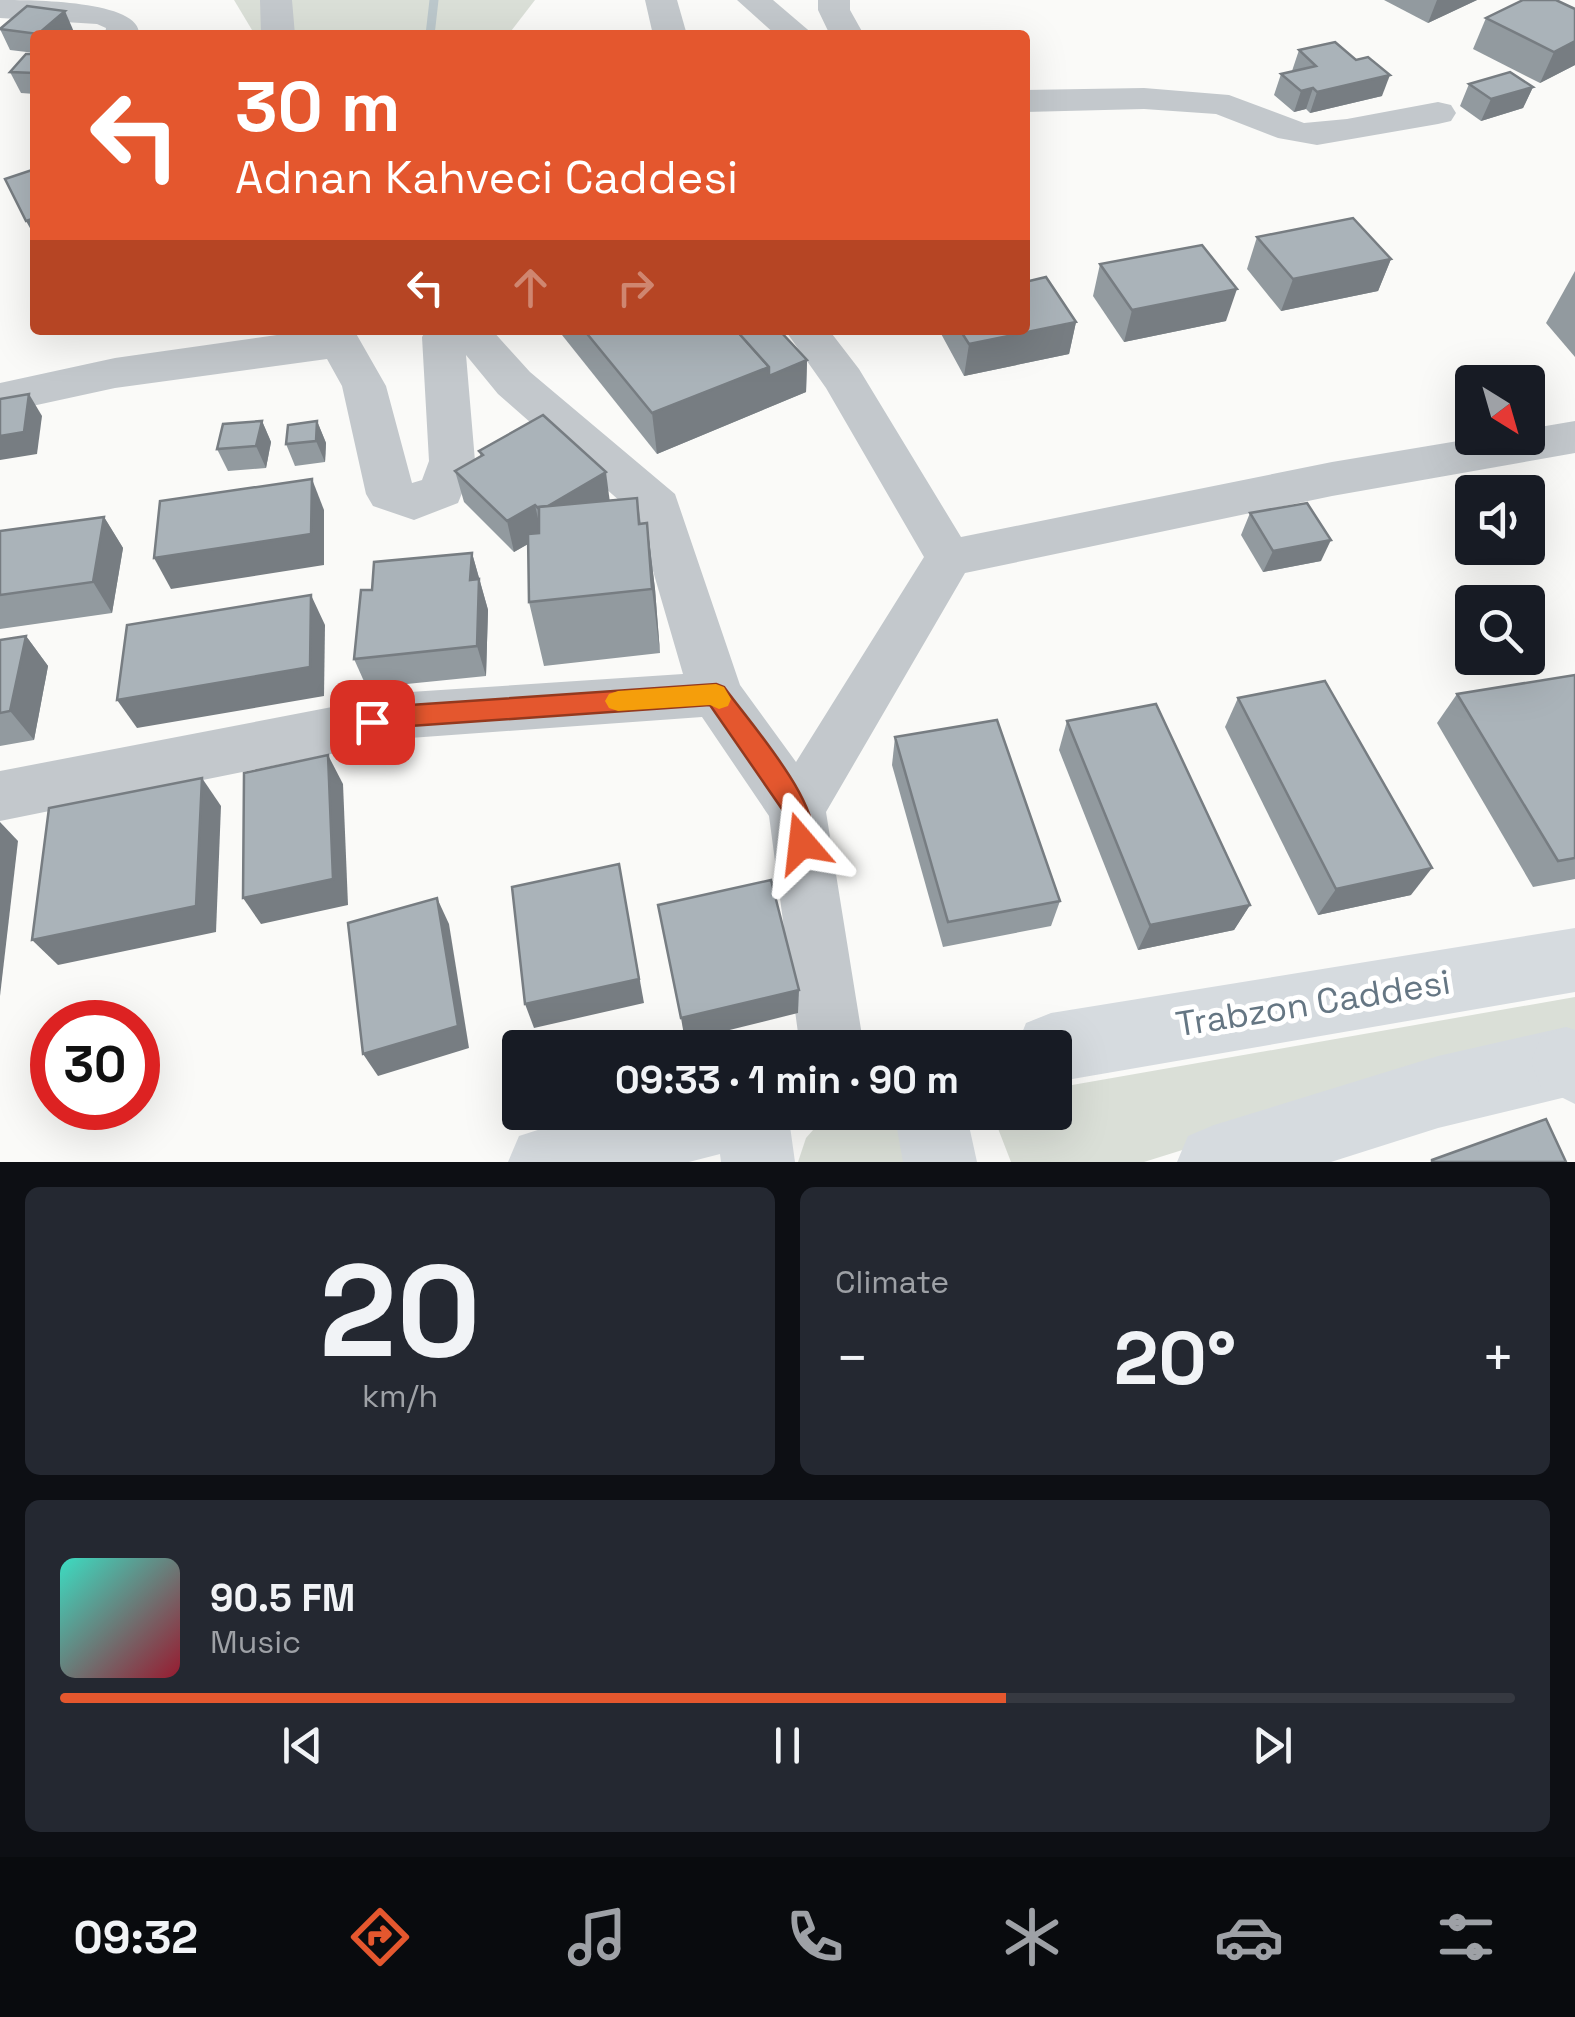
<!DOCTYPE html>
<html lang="en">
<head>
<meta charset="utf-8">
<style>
  :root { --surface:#171b24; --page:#242831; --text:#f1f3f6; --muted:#9ea1a6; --line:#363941; --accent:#e4572e }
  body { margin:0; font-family:"Space Grotesk",sans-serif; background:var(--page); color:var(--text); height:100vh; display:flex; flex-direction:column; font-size:38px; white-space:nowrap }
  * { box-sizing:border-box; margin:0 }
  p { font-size:32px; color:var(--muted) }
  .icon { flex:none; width:55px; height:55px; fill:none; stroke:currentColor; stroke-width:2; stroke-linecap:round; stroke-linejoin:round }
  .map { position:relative; height:1162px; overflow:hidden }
  .drawer { display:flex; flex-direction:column; gap:25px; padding:25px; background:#0d0f14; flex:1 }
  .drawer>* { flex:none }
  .guide { position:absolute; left:30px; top:30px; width:1000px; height:305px; border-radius:10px; box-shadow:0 10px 40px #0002; background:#e4572e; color:#fff; overflow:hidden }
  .needle { width:65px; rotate:143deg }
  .buttons { position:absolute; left:1455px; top:365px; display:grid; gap:20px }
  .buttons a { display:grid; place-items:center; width:90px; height:90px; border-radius:10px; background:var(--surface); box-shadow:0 10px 40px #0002; font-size:50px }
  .speed { position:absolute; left:30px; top:1000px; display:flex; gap:20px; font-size:50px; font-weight:700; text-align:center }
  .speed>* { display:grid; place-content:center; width:130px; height:130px; border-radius:50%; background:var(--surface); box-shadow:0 10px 40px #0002; line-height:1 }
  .speed .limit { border:15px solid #d22; background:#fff; color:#111 }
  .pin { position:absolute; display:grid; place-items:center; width:85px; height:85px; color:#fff; margin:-42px; border-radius:20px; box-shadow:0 5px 15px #0006 }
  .me { position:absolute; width:110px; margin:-55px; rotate:343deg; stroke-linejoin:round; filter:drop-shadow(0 0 8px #0008) }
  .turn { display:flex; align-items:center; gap:35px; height:210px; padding:0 40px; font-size:45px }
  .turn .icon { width:130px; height:130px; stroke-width:2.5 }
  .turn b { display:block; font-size:70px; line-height:85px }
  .lanes { display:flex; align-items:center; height:95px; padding:0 40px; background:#0003; justify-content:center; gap:50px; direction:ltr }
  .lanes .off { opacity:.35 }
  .big { font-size:75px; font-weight:800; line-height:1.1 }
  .drawer .widget { flex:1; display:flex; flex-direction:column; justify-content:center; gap:15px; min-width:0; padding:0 35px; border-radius:15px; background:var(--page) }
  .drawer .dial { align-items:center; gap:0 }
  .dial b { font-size:130px; line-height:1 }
  .song { display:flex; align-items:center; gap:30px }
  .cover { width:120px; height:120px; border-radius:15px; background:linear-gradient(135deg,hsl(170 70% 55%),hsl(350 70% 35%)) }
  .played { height:10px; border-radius:5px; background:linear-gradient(90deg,var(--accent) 65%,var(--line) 65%) }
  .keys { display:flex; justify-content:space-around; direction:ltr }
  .heat { display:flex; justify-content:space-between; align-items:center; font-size:55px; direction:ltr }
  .drawer .tiles { flex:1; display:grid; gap:25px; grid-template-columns:1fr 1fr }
  .widget:last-child { grid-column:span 2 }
  .trip { position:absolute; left:502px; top:1030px; width:570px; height:100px; border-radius:10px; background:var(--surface); box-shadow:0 10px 40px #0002; font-weight:800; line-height:100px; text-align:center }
  .tabs { display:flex; height:160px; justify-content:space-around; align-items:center; background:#090b0e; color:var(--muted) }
  .tabs .icon { width:70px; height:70px }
  .tabs .on { color:var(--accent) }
  .tabs b { font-size:45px; color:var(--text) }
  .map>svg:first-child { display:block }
  .green { fill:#dadfd7 }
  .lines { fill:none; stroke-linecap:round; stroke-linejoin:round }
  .stream { stroke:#bbc7cb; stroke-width:9 }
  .minor { fill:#c3c8cc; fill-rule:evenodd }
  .major { fill:#d6dbdf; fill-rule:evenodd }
  .highway { fill:#d6dbdf; fill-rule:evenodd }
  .wall { fill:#929a9f }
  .shaded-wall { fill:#777d82 }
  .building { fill:#aab3b9; stroke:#777d82; stroke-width:2.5 }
  .route { fill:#e4572e; stroke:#94391e; stroke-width:2.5 }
  .slow { fill:#f59e0b }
  .labels { text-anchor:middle; stroke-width:10; stroke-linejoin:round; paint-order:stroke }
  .near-street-label { font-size:35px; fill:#657683; stroke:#fff }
</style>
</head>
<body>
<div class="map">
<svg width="1575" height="1162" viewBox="0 0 1575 1162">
  <rect width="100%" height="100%" fill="#fafaf8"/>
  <!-- green -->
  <g class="green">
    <polygon points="234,0 535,0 508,35 255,35"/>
    <polygon points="1575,997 1575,1040 1516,1046 1144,1162 1011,1162 992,1113 1055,1112 1055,1088"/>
    <polygon points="829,1112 913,1113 947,1162 798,1162 806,1138"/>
  </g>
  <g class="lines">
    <!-- stream -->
    <polyline class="stream" points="430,35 434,0"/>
    <!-- minor -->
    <g class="minor">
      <path d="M0,0C30,0 142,0 139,35H105L106,28L97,24L0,18Z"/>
      <polygon points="260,0 292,0 295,35 261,35"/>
      <polygon points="645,0 677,0 687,35 653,35"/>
      <polygon points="737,0 773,0 814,35 776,35"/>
      <polygon points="818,0 850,0 850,10 864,35 830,35 818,10"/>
      <polygon points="1144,88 1229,95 1304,123 1347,119 1438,102 1451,105 1456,113 1451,121 1438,124 1317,145 1278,138 1216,114 1144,109 1025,112 1025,90"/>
      <polygon points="312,330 354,330 386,386 412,483 422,480 429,461 422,337 426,330 492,330 530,372 675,494 740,685 796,762 924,557 826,388 785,330 829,330 859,369 961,537 1332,462 1476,438 1528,438 1528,429 1575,421 1575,453 1332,496 965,573 826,812 864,1048 800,1048 769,816 702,717 410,738 0,821 0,771 410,692 683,674 637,516 498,394 466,355 475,461 458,503 414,520 373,506 366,494 342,386 327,359 115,388 0,413 0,383 115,358"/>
    </g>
    <!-- major -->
    <g class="major">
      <polygon points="1575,928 1575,992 1055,1082 1055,1048 1016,1048 1026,1023 1051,1013"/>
      <polygon points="1566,1027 1575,1030 1575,1094 1566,1097 1438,1128 1331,1162 1177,1162 1188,1136 1214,1125 1438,1056"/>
      <polygon points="594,1112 788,1112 795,1162 721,1162 720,1154 689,1162 508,1162 519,1136"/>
      <polygon points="894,1112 966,1112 977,1162 903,1162"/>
    </g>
    <!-- highway -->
    <polygon class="highway" points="1566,1027 1575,1030 1575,1104 1541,1087 1531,1062 1541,1037"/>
  </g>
  <!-- wall -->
  <g class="wall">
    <polygon points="1384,0 1477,0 1428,23"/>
    <polygon points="1575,9 1575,65 1540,83 1473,49 1486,18"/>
    <polygon points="0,29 74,32 70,35 35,35 35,53 10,50"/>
    <polygon points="1299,50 1382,96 1310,113 1306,109 1294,112 1274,95 1281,74 1292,71"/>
    <polygon points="35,54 35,94 21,93 10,72"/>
    <polygon points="1469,84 1533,87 1523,108 1481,121 1460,106"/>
    <polygon points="1257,237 1391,259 1378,291 1281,311 1247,269"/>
    <polygon points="1100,264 1226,321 1124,342 1093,296"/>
    <polygon points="1575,271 1575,357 1546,323"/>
    <polygon points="1076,322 1069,354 964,376 939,330 1025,330"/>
    <polygon points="558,330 779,330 807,360 806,392 657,454"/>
    <polygon points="262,421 271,442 266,468 228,471 217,449"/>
    <polygon points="317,421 326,443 325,462 295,466 286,444"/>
    <polygon points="479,451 610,500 637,498 641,524 647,523 655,589 660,653 544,666 529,602 528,544 514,552 464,502 455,471 481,457"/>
    <polygon points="1250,513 1321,561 1263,572 1241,535"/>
    <polygon points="104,517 123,548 112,613 0,629 0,531"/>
    <polygon points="472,553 488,610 486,676 367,688 354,659 372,590"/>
    <polygon points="26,636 48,666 34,740 0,746 0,640"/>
    <polygon points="1575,675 1575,879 1533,887 1437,723 1457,694"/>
    <polygon points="1238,698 1411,895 1318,915 1225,727"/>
    <polygon points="1067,721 1250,905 1234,930 1138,950 1059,750"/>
    <polygon points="895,737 1060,901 1051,926 943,947 892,765"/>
  </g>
  <!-- shaded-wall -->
  <g class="shaded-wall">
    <polygon points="1437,0 1477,0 1428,23"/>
    <polygon points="65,11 74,32 70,35 38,35"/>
    <polygon points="1575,41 1575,65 1540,83 1554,52"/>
    <polygon points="1390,75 1382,96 1310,113 1317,92"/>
    <polygon points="1533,87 1523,108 1481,121 1491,99"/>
    <polygon points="1313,88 1306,109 1294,112 1301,91"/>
    <polygon points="35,218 35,237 26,221"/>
    <polygon points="1391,259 1378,291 1281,311 1293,279"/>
    <polygon points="1237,289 1226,321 1124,342 1132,310"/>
    <polygon points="1076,322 1069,354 964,376 969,344"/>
    <polygon points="807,360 806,392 657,454 652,413 769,367"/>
    <polygon points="29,394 42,416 37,454 0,460 0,436"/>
    <polygon points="262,421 271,442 266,468 256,446"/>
    <polygon points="317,421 326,443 325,462 316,441"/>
    <polygon points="606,472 610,503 540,510"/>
    <polygon points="312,479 324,510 324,565 171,589 154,558"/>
    <polygon points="535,505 542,536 514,552 507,521"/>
    <polygon points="104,517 123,548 112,613 93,582"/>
    <polygon points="647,523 655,589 660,653 652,589"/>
    <polygon points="1331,540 1321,561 1263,572 1273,551"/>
    <polygon points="472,553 488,610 486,676 477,646 470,580"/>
    <polygon points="311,595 325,625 324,696 137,728 117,700"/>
    <polygon points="26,636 48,666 34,740 10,711"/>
    <polygon points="328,755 343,784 348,905 261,924 243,898"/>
    <polygon points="202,778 221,806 216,932 58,965 32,940"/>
    <polygon points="0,822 18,841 0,996"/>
    <polygon points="619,864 644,1003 534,1028 525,1004"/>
    <polygon points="1432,868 1411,895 1318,915 1336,889"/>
    <polygon points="437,898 449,924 469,1048 378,1076 363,1054"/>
    <polygon points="1250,905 1234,930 1138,950 1150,925"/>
    <polygon points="799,990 798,1013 685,1041 681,1018"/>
  </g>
  <!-- building -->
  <g class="building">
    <polygon points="1523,0 1556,0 1575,9 1575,41 1554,52 1486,18"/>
    <polygon points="27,6 65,11 38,34 0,29"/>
    <polygon points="1335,42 1356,60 1368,57 1390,75 1317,92 1313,88 1301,91 1281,74 1316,66 1299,50"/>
    <polygon points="26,54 35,54 35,73 10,72"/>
    <polygon points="1510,72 1533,87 1491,99 1469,84"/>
    <polygon points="35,169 35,218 26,221 5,179"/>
    <polygon points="1353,218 1391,259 1293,279 1257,237"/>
    <polygon points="1202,245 1237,289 1132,310 1100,264"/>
    <polygon points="1046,277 1076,322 969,344 960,330 1025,330 1025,282"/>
    <polygon points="584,330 736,330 769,367 652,413"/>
    <polygon points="736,330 779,330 807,360 769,376 769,367"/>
    <polygon points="29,394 24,432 0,436 0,399"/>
    <polygon points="543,415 606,472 548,506 539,507 539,509 535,505 507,521 455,471 483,455 479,451"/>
    <polygon points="262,421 256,446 217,449 223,424"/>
    <polygon points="317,421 316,441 286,444 288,425"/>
    <polygon points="312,479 311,534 154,558 160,501"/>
    <polygon points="637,498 639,524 647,523 652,589 529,602 528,534 539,533 539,507"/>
    <polygon points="1307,503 1331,540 1273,551 1250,513"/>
    <polygon points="104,517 93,582 0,595 0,531"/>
    <polygon points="472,553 470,580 479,579 477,646 354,659 361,590 372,590 374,562"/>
    <polygon points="311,595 310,667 117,700 127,625"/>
    <polygon points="26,636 10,711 0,713 0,640"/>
    <polygon points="1575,675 1575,858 1558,861 1457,694"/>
    <polygon points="1325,681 1432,868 1336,889 1238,698"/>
    <polygon points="1156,704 1250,905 1150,925 1067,721"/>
    <polygon points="997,720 1060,901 948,922 895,737"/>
    <polygon points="328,755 333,879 243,898 244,773"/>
    <polygon points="202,778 196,906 32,940 49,808"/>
    <polygon points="619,864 639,979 525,1004 512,887"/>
    <polygon points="771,880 799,990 681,1018 658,905"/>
    <polygon points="437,898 458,1026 363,1054 348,923"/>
    <polygon points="1546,1119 1566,1162 1432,1162 1432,1160"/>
  </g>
  <!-- route -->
  <path class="route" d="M716,684L724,687C748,721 830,811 811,851L802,855L792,851L784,812L710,705L410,726L372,733L364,730L360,722L364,715L410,705Z"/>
  <!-- slow -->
  <polygon class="slow" points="716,684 724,687 731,699 728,706 719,709 710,705 618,711 609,708 605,701 609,694 618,691"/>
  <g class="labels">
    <!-- near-street labels -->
    <g class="near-street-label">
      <text transform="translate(1313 1003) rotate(-9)" y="12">Trabzon Caddesi</text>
    </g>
  </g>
</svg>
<div class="buttons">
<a><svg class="needle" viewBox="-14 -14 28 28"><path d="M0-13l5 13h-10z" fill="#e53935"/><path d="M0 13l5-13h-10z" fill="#9ea1a6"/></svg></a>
<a><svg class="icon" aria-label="sound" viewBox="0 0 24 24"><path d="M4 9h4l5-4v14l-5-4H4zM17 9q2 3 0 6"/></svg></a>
<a><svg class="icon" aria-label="search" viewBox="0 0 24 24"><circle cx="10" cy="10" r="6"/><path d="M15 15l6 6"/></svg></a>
</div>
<div class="speed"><div class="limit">30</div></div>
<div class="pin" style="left:372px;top:722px;background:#d93025"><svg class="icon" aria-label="arrive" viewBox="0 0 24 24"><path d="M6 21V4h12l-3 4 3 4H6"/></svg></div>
<svg class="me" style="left:802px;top:843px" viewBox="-20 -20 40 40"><path d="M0-17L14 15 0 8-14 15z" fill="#e4572e" stroke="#fff" stroke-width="4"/></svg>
<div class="trip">09:33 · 1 min · 90 m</div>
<div class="guide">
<div class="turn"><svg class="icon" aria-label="left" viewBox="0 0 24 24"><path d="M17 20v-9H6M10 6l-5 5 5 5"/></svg><div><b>30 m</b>Adnan Kahveci Caddesi</div></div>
<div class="lanes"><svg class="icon" aria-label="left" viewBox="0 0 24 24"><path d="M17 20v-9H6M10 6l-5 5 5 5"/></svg><svg class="icon off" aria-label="ahead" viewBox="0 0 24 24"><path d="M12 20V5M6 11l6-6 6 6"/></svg><svg class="icon off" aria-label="right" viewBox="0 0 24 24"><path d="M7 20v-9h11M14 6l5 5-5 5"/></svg></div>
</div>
</div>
<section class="drawer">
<div class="tiles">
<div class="widget dial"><b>20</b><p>km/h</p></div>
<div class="widget"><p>Climate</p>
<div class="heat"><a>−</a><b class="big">20°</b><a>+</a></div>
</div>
<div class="widget">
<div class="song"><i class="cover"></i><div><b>90.5 FM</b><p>Music</p></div></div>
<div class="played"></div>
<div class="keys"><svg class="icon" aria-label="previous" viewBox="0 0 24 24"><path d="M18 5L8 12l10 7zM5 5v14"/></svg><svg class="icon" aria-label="pause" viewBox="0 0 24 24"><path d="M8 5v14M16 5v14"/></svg><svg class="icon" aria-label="next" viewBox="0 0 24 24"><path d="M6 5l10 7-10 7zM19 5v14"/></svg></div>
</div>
</div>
</section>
<nav class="tabs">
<b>09:32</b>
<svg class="icon on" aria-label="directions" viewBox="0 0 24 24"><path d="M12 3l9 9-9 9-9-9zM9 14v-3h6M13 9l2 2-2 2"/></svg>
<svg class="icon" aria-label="music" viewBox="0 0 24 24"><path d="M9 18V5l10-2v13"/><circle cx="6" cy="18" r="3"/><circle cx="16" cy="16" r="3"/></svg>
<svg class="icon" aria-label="phone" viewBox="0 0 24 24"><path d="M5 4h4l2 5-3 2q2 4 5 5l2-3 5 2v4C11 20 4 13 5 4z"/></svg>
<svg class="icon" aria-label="climate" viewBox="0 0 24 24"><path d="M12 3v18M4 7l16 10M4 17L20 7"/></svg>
<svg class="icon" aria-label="car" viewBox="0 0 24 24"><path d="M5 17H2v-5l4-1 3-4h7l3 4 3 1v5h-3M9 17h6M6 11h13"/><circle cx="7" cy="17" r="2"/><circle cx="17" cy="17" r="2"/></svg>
<svg class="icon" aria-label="filters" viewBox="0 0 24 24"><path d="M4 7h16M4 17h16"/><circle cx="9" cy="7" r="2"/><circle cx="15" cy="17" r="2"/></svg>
</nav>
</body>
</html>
